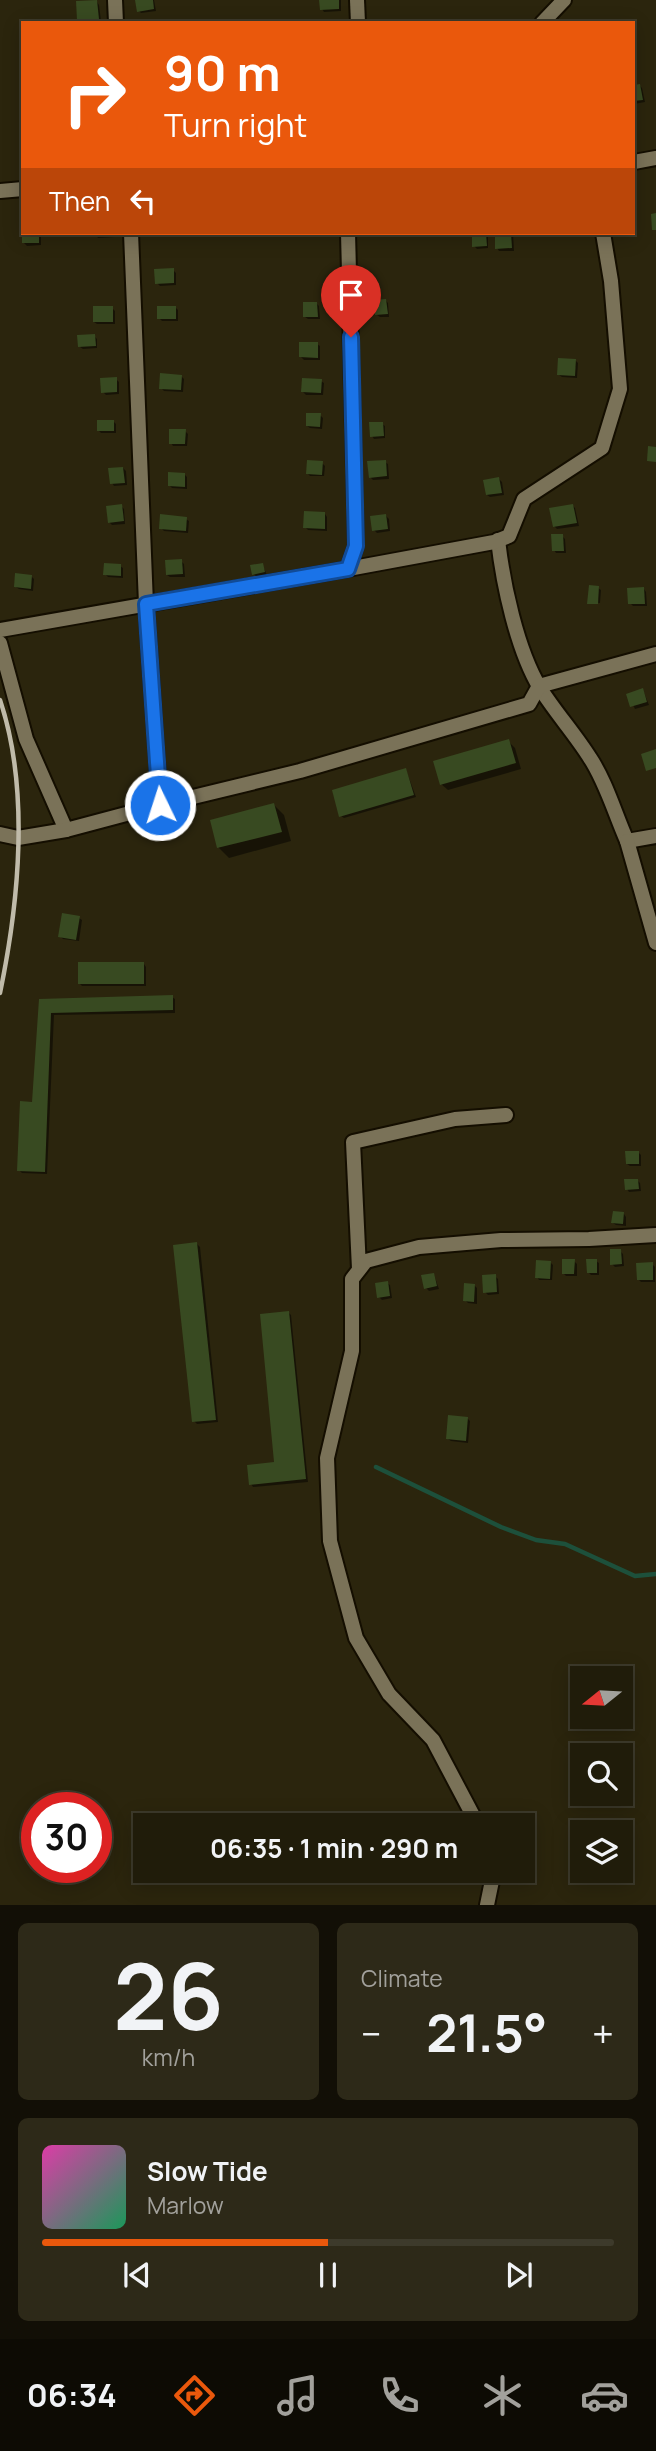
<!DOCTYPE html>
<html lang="en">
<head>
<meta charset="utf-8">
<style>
  :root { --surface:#201c0a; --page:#2d2918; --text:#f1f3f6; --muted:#a2a19c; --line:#3d3a2b; --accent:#ea580c }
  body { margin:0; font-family:Manrope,sans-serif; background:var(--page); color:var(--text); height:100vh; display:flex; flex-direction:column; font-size:26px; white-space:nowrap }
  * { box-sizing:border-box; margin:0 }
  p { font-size:23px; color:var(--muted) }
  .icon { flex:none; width:38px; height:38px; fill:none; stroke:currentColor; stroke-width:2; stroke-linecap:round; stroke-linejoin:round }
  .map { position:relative; height:1905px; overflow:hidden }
  .drawer { display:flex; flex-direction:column; gap:18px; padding:18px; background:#120f06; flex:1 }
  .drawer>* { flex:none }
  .top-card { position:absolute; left:21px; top:21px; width:614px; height:214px; border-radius:0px; box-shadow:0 4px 18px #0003,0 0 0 2px var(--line); background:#ea580c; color:#fff; overflow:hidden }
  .needle { width:46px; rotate:252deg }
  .buttons { position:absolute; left:570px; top:1666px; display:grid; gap:14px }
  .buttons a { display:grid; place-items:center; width:63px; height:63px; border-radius:0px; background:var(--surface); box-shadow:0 4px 18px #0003,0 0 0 2px var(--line); font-size:35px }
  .speed { position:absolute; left:21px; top:1792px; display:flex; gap:14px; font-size:35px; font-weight:700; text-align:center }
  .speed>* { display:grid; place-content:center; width:91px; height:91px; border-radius:50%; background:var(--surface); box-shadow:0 4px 18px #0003,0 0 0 2px var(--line); line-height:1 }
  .speed .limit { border:10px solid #d22; background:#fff; color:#111 }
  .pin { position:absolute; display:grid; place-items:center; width:60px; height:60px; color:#fff; margin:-72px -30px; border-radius:50% 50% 50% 0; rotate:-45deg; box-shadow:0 0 7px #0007 }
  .pin .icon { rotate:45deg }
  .me { position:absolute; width:77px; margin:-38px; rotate:356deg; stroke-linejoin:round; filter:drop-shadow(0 0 5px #0008) }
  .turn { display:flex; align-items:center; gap:24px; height:147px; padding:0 28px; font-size:32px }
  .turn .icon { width:91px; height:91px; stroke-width:2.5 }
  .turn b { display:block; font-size:49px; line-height:60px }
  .then { display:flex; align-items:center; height:66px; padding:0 28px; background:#0003; gap:14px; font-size:26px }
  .big { font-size:52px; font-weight:700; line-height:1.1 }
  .drawer .card { flex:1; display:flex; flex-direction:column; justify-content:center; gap:10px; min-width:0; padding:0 24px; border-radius:10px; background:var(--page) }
  .drawer .dial { align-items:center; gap:0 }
  .dial b { font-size:91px; line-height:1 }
  .song { display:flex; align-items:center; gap:21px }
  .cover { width:84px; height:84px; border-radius:10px; background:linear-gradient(135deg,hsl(320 70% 55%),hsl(150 70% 35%)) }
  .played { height:7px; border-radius:4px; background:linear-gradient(90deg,var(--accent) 50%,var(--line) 50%) }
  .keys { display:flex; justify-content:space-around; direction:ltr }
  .heat { display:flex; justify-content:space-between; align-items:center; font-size:38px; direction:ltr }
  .drawer .tiles { flex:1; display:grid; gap:18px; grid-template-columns:1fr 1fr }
  .card:last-child { grid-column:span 2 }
  .trip { position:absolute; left:133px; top:1813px; width:402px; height:70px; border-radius:0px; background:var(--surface); box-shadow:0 4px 18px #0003,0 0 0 2px var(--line); font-weight:700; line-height:70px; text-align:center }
  .tabs { display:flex; height:112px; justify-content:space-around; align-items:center; background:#0d0b04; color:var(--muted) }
  .tabs .icon { width:49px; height:49px }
  .tabs .selected { color:var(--accent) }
  .tabs b { font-size:32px; color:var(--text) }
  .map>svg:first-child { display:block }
  .shadow { fill:#0007 }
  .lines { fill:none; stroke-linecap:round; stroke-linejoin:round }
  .stream { stroke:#1d503b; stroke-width:4.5 }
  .building { fill:#384a21 }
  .minor-casing { stroke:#140e00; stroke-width:18 }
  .minor { stroke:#7a7258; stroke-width:14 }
  .rail { stroke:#c0bbaa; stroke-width:4.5 }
  .route-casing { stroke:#114b97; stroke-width:18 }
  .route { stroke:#1a73e8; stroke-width:12 }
</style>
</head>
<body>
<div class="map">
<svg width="656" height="1905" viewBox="0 0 656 1905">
  <rect width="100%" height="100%" fill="#2b250d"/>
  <!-- shadow -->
  <g class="shadow">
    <polygon points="137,0 154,0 156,11 141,13 139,11"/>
    <polygon points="321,0 341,0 341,11 324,12 322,9"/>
    <polygon points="97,2 99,5 101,21 82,22 79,20"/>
    <polygon points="634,86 640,86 642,88 645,102 634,104"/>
    <polygon points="24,233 41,233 41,245 27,246 24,243"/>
    <polygon points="95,233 114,233 115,237 98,238"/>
    <polygon points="496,233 513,233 514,251 499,251 497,248"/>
    <polygon points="485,234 488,236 488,248 477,249 474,246"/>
    <polygon points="173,270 176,273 176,285 160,286 157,283"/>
    <polygon points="386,301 388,303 389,317 380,317 377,315"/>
    <polygon points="316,303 319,306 320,319 308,319 305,317"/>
    <polygon points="112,308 115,311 115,324 97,324 94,322"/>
    <polygon points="176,308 178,310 178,321 162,321 159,318"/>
    <polygon points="94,336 97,339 97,348 83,349 80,347"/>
    <polygon points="317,344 320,346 320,360 304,360 301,357"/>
    <polygon points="575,360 578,363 577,378 562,377 559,375"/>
    <polygon points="181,376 184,379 183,392 164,391 161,388"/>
    <polygon points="116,379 119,382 119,394 106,395 103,392"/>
    <polygon points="321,381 324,383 323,395 306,395 303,392"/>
    <polygon points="320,415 323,418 322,429 310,428 307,426"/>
    <polygon points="113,421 116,424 116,433 101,433 99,431"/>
    <polygon points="382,424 385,426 385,438 374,439 372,436"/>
    <polygon points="185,431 188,434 187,446 173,446 171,443"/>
    <polygon points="385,462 388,464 389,479 373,480 370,477"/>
    <polygon points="322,463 325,466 324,476 310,476 307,473"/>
    <polygon points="123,468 126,471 127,485 114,486 112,483"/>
    <polygon points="184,474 187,477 187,489 172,488 170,486"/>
    <polygon points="499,479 502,482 504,495 490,497 487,495"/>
    <polygon points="121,506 124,509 125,524 112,525 109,522"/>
    <polygon points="573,506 575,508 579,526 557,529 554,526"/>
    <polygon points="325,514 327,517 327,531 308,530 305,527"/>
    <polygon points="386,516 389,519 390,531 377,533 374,530"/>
    <polygon points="186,519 189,521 188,533 164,531 161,528"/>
    <polygon points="562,536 565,539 566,553 556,553 554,550"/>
    <polygon points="181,561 184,564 185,577 170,577 167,575"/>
    <polygon points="262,564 267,575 257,577 254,574"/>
    <polygon points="120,566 123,568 123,578 108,577 105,574"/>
    <polygon points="31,576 34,579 33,591 19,589 16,587"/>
    <polygon points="598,588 601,590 600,603 590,602"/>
    <polygon points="644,589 646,592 647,606 633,606 630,603"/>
    <polygon points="643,690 649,705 635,709 628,695"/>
    <polygon points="508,741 515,748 521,769 448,790 441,784"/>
    <polygon points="406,770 416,797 344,818 341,816"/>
    <polygon points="274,805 284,815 291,841 229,858 219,848 212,822"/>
    <polygon points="79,918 82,920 79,941 63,939 60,936"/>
    <polygon points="144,964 146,967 146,986 82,986 79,983"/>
    <polygon points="172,997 175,999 175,1013 54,1015 47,1174 22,1173 19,1170 34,1104 40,1001"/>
    <polygon points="638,1152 641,1155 641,1166 630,1166 627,1164"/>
    <polygon points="637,1180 640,1183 641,1191 629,1192 627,1189"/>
    <polygon points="624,1214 626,1217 626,1226 616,1225 613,1223"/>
    <polygon points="197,1244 200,1247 218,1422 197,1424 194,1421"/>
    <polygon points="620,1251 623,1254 624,1266 615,1267 612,1264"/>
    <polygon points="574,1261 577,1264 577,1276 566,1276 563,1273"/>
    <polygon points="596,1261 599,1263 599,1275 591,1275 588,1272"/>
    <polygon points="550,1262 553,1265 552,1280 539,1280 537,1277"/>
    <polygon points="652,1264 655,1267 655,1282 641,1282 639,1280"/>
    <polygon points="434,1275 439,1289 429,1291 426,1288"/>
    <polygon points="495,1276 498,1279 499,1294 488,1295 485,1292"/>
    <polygon points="387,1283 390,1285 392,1298 382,1300 379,1297"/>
    <polygon points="474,1285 477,1288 477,1304 468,1303 465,1300"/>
    <polygon points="288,1312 291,1315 308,1482 253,1487 251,1484 276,1464"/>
    <polygon points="467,1418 470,1421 468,1443 451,1441 448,1439"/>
  </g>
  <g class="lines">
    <!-- stream -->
    <polyline class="stream" points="376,1467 501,1527 536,1540 565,1544 635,1576 656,1574"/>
  </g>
  <!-- building -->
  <g class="building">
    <polygon points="97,0 99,19 77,20 76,1"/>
    <polygon points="135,0 153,0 154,9 137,12"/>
    <polygon points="319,0 339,0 339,9 320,10"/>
    <polygon points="640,84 643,100 634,101 634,85"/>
    <polygon points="656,213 656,230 652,230 651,214"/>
    <rect x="22" y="233" width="17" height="10"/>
    <polygon points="472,233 486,233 487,246 472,247"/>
    <polygon points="495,233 511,233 512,248 495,249"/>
    <polygon points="174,268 174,283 155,284 154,269"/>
    <polygon points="386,299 388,314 375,315 374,300"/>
    <polygon points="303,302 317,302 318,317 303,317"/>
    <rect x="93" y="306" width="20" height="16"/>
    <rect x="157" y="306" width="19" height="13"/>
    <polygon points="95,334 96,346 78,347 77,335"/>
    <polygon points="299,342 318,342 318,358 299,357"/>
    <polygon points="558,358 576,359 575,376 557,375"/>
    <polygon points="160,373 182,375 181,390 159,389"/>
    <polygon points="117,377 117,392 101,393 100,378"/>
    <polygon points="302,378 322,379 321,393 301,392"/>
    <polygon points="306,413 321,413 320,427 306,426"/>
    <rect x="97" y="420" width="17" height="11"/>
    <polygon points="369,422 383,422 384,436 370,437"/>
    <polygon points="169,429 186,429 185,444 169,444"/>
    <polygon points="648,446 656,447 656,462 647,461"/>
    <polygon points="307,460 323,461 322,475 306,474"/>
    <polygon points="386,460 387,476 369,478 367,461"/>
    <polygon points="123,467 125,483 110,484 108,468"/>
    <polygon points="168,472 185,473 185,487 168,486"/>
    <polygon points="499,477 502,493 486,495 483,480"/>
    <polygon points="122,504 124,521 108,523 106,506"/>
    <polygon points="573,504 577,523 553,527 549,508"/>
    <polygon points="304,511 325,512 325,529 303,528"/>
    <polygon points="160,514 187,517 186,531 159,529"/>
    <polygon points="386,514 388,529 372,531 370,516"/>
    <polygon points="551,534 563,534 564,551 552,551"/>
    <polygon points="182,559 183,574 166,575 165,560"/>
    <polygon points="104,563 121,564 121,576 103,575"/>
    <polygon points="263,563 265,572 252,575 250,565"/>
    <polygon points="15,573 32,575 31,589 14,587"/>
    <polygon points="589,585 599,586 598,604 587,604"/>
    <polygon points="644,587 645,604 628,604 627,588"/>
    <polygon points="643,688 647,702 630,707 626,694"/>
    <polygon points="509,739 516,763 440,785 433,761"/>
    <polygon points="656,749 656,768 646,771 641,754"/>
    <polygon points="406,768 414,795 339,817 332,790"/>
    <polygon points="274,803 282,832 217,848 210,820"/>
    <polygon points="62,913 80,916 76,940 58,937"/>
    <rect x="78" y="962" width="66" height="22"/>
    <polygon points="173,995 173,1010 51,1013 45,1172 17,1171 20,1101 32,1102 39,999"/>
    <polygon points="625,1151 639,1151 639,1164 626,1164"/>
    <polygon points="624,1179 638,1179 639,1189 625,1190"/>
    <polygon points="613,1211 624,1212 623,1224 611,1223"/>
    <polygon points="197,1242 216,1420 192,1422 173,1245"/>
    <polygon points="610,1249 621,1249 622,1264 610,1265"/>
    <polygon points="562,1259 575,1259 574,1274 562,1274"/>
    <polygon points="586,1259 597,1259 597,1273 587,1273"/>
    <polygon points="536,1260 551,1261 550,1279 535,1278"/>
    <polygon points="653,1262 653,1280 637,1280 636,1263"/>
    <polygon points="434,1273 437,1286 424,1289 421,1275"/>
    <polygon points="496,1274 497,1292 483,1293 482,1275"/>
    <polygon points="388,1281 390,1296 377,1298 375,1283"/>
    <polygon points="464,1283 475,1284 474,1302 463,1301"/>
    <polygon points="289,1311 306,1479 249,1485 247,1465 274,1462 260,1314"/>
    <polygon points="448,1415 468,1417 466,1441 446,1439"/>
  </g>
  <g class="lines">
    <!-- minor casing -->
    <g class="minor-casing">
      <g id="minor">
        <polyline points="115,0 116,23"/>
        <polyline points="357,0 358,23"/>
        <polyline points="542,23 564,0"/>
        <polyline points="634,162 656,158"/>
        <polyline points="0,191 23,189"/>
        <polyline points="131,233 146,604 160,805"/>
        <path d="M498,540C503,584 517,650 540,688C555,712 575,734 590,758C606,782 615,814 627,841L656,836"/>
        <polyline points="348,569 494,542 509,536 524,499 602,448 620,389 611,281 603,233"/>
        <polyline points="0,630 348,569 356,546 348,233"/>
        <polyline points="0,643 26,739 66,830"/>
        <polyline points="0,834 18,838 66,830 160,805 300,771 529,704 539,686 656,654"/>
        <polyline points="627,841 656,943"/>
        <polyline points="359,1269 353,1142 455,1119 506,1115"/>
        <polyline points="478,1825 433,1740 389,1694 356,1638 330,1541 327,1458 352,1351 352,1279 366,1261 419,1247 501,1240 589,1239 656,1235"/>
        <polyline points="487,1905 494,1871"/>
      </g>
    </g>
    <!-- minor -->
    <use href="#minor" class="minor"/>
    <!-- rail -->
    <path class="rail" d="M0,700C30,789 19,902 0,993"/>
  </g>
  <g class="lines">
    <!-- route casing -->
    <g class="route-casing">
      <polyline id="route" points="160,805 146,604 348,569 356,546 351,337"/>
    </g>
    <!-- route -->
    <use href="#route" class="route"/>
  </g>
</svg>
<div class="buttons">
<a><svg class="needle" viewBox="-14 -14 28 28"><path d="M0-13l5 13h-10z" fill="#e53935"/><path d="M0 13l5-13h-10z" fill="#a2a19c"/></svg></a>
<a><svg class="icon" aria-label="search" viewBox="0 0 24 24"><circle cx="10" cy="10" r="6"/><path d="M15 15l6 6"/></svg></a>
<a><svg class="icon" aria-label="layers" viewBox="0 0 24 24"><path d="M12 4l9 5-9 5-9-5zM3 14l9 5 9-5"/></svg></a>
</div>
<div class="speed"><div class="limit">30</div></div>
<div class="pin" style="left:351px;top:337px;background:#d93025"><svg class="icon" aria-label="arrive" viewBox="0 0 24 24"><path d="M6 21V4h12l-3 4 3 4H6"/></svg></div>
<svg class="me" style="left:160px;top:805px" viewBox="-20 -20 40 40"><circle r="17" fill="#1a73e8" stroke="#fff" stroke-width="3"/><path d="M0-11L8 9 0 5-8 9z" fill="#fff"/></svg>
<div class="trip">06:35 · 1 min · 290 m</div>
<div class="top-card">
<div class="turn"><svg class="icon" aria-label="right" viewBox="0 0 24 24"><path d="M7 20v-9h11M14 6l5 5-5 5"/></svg><div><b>90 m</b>Turn right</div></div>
<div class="then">Then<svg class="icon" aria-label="left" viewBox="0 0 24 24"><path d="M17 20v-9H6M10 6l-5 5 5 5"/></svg></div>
</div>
</div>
<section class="drawer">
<div class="tiles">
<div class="card dial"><b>26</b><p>km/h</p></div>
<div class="card"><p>Climate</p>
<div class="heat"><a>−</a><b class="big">21.5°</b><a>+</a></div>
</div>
<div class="card">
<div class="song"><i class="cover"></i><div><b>Slow Tide</b><p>Marlow</p></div></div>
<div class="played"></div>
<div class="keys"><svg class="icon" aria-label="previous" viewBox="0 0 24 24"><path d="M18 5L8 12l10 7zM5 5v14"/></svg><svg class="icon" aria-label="pause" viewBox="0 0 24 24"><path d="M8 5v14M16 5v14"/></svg><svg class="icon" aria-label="next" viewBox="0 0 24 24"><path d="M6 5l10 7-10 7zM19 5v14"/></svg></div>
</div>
</div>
</section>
<nav class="tabs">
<b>06:34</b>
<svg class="icon selected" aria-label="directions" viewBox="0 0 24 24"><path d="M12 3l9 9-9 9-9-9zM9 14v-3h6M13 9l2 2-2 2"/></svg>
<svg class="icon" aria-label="music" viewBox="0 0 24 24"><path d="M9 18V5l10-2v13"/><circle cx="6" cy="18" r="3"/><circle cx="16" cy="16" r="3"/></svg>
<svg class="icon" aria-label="phone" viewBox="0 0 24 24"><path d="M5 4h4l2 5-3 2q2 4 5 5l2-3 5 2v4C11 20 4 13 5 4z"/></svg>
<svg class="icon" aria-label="climate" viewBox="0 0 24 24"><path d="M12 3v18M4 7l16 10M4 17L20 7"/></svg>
<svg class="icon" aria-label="car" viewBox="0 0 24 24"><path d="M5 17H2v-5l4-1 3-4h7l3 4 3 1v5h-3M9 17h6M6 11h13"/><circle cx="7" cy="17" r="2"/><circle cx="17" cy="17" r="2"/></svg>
</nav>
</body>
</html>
